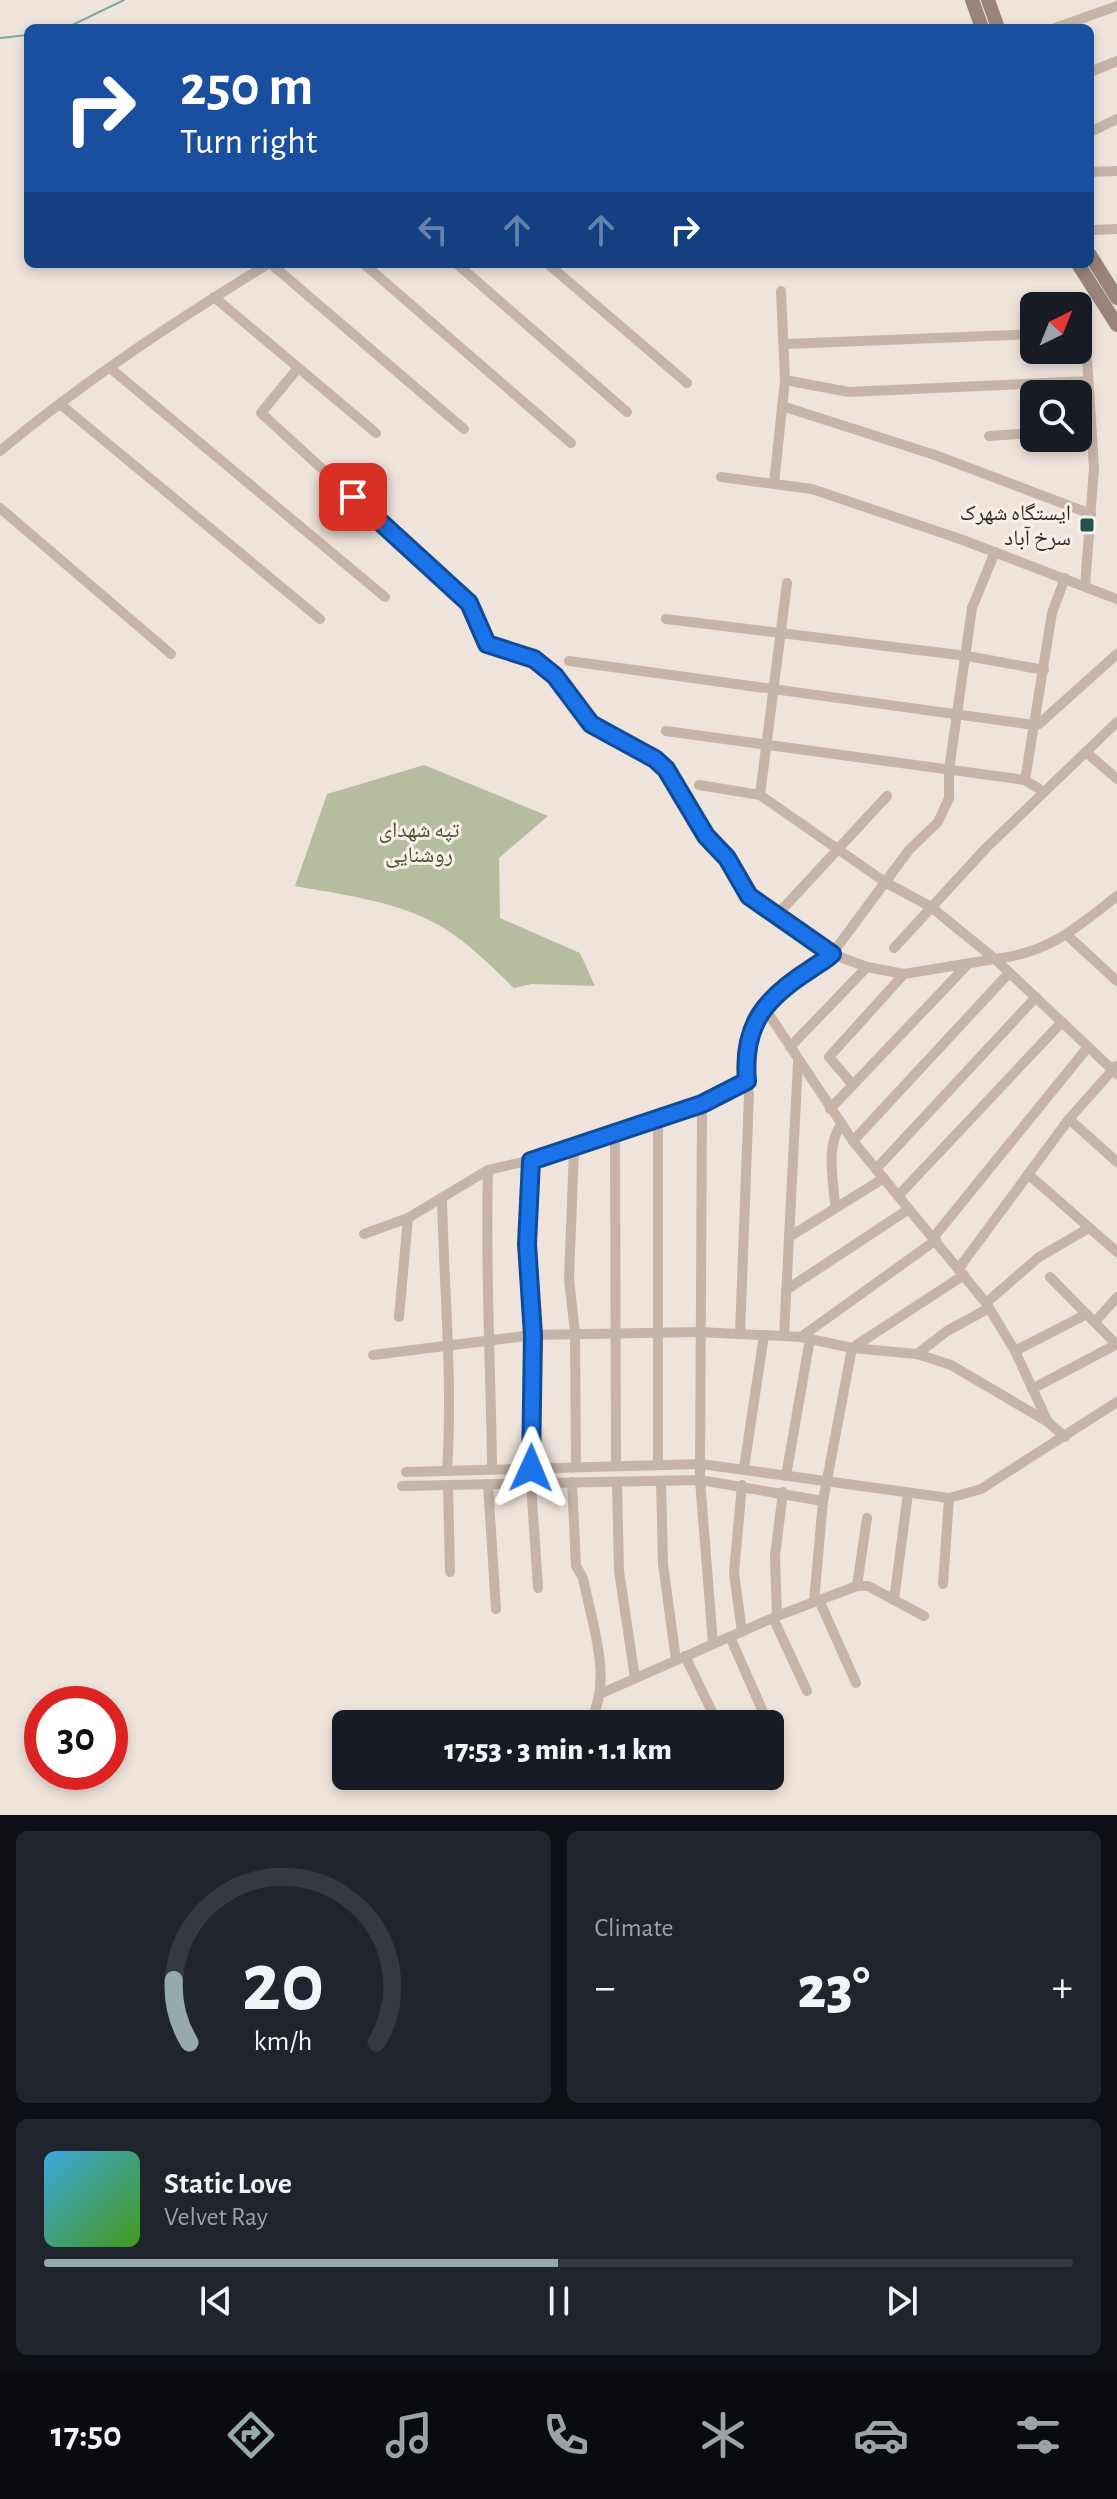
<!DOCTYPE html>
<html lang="en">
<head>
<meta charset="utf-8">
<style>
  :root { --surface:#171b24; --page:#20242c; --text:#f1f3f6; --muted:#9ea1a6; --line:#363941; --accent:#94aaab }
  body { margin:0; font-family:"Alegreya Sans","Noto Naskh Arabic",sans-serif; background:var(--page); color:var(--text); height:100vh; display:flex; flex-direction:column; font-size:30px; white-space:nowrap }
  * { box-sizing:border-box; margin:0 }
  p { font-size:26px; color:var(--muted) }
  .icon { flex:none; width:44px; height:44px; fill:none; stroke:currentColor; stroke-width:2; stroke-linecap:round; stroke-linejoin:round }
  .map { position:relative; height:1815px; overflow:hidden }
  .details { display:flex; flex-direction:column; gap:16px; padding:16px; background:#0d0f14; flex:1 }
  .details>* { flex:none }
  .guide { position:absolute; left:24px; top:24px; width:1070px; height:244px; border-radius:12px; box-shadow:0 4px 12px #0003; background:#1a4fa0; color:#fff; overflow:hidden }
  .needle { width:52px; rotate:43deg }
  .controls { position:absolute; left:1020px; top:292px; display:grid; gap:16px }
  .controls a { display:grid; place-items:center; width:72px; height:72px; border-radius:12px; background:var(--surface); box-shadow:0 4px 12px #0003; font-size:40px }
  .speed { position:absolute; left:24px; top:1686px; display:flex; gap:16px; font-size:40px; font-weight:700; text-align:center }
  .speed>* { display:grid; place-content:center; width:104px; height:104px; border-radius:50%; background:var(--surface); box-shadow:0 4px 12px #0003; line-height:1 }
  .speed .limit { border:12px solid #d22; background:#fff; color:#111 }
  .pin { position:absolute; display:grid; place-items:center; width:68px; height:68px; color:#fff; margin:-34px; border-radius:16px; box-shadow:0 4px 12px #0006 }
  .me { position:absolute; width:88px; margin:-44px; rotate:1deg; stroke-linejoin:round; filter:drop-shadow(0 0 6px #0008) }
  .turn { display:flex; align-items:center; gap:28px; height:168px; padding:0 24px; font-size:36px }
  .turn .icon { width:104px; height:104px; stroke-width:2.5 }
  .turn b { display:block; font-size:56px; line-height:68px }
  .lanes { display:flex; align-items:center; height:76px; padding:0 24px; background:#0003; justify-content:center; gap:40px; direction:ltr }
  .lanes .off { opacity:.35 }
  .big { font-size:60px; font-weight:800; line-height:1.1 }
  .details .card { flex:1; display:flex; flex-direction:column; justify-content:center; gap:12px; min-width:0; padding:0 28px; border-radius:12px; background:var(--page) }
  .details .dial { align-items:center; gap:0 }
  .dial svg { height:208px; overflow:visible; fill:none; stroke:var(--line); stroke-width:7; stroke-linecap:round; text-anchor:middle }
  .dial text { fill:var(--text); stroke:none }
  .song { display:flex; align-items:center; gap:24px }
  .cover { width:96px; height:96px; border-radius:12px; background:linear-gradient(135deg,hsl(200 70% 55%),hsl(100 70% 35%)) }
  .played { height:8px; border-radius:4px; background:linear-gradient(90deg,var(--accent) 50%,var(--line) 50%) }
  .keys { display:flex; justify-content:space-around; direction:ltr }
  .heat { display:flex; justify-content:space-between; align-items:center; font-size:44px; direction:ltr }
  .details .tiles { flex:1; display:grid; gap:16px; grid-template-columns:1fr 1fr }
  .card:last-child { grid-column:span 2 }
  .trip { position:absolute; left:332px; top:1710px; width:452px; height:80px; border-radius:12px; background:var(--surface); box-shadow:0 4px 12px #0003; font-weight:800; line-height:80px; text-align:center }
  .dock { display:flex; height:128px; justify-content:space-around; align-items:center; background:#090b0e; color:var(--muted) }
  .dock .icon { width:56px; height:56px }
  .dock .on { color:var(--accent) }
  .dock b { font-size:36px; color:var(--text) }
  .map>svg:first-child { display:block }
  .green { fill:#b5bd9e }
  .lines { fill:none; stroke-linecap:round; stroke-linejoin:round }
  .stream { stroke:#7ea9a7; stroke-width:2 }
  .minor { stroke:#c6b4a9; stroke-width:10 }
  .secondary { stroke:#99837b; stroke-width:14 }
  .route-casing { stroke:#114b97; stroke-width:20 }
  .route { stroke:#1a73e8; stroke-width:14 }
  .poi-dot { fill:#225150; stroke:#f7efe8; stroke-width:3 }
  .labels { text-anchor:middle; stroke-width:6; stroke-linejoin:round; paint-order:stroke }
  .poi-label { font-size:22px; fill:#342b28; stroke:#f7efe8; text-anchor:end }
  .park-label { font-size:22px; fill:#47502f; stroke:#f7efe8 }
</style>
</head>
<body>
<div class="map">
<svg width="1117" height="1815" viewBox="0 0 1117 1815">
  <rect width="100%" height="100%" fill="#efe4dc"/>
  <!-- green -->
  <path class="green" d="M424,765L548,816L499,858L500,918L580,953L595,986L532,984L514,988C488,963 461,935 427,919C387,900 339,894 295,886L327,794Z"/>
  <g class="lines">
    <!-- stream -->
    <g class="stream">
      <polyline points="66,28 124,0"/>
      <polyline points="0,38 28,35"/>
    </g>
    <!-- minor -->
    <g class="minor">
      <polyline points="1055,28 1117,6"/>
      <polyline points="1090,72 1117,61"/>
      <polyline points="1090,132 1117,119"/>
      <polyline points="1090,172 1117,171"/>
      <polyline points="1093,230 1117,229"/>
      <polyline points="271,264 464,429"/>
      <polyline points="364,264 571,443"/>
      <polyline points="457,264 627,412"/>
      <polyline points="548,264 687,383"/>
      <polyline points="214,297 376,433"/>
      <polyline points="1084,311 1094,468 1085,586"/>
      <polyline points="786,344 1034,334"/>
      <polyline points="110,368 385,597"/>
      <polyline points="298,368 261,413 469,603 487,644 534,659 555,676 591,724 655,759 666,769 706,836 727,858 749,896 832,954 867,967 904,974 995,959 1117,1074"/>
      <polyline points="785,380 849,392 1087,381"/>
      <polyline points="60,404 320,619"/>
      <polyline points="782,406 935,455 1091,514"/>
      <polyline points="1078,431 1091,430"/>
      <polyline points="989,436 1034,433"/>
      <path d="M0,451C84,381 175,321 268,264"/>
      <polyline points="721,477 812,489 960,539 1117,599"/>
      <polyline points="774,483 785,380 781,291"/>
      <polyline points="0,508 171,654"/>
      <polyline points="666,619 967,656 1044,670"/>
      <polyline points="569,661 1034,725 1039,724 1117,654"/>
      <polyline points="666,731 1025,780 1044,792"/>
      <polyline points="1086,752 1117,779"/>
      <polyline points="1025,780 1052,613 1065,578"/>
      <path d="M699,785L760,795L885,882L931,907L995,959C1049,953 1076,928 1117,896"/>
      <polyline points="760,795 787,583"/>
      <polyline points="777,915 887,796"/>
      <polyline points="1068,936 1117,981"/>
      <polyline points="894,948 986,848 1117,722"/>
      <polyline points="766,1010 853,1141 986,1303 1015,1351 1047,1420"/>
      <polyline points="790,1047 867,967"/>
      <polyline points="853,1085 829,1057 904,974"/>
      <polyline points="702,1104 700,1480 713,1644"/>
      <polyline points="830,1109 969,963"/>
      <polyline points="1069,1119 1117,1162"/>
      <polyline points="615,1135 616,1466"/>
      <polyline points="853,1141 1009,973"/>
      <polyline points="574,1150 569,1279 575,1333 576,1467"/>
      <polyline points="876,1169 1036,997"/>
      <path d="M488,1170C485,1270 491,1369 492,1469"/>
      <polyline points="1028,1174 1117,1252"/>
      <polyline points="898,1196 1062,1022"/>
      <path d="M442,1199C444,1290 453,1380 447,1471"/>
      <path d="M835,1207C834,1182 825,1146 841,1125"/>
      <polyline points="364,1234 408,1218 488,1170 574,1150 702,1104 747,1081"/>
      <polyline points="789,1237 884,1178"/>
      <polyline points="933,1238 1088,1047"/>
      <polyline points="959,1268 1069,1119 1116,1066"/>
      <polyline points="1050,1277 1117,1345"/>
      <polyline points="786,1290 909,1209"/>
      <polyline points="986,1303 1039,1257 1089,1228"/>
      <polyline points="399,1317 408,1218"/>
      <polyline points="1095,1322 1117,1297"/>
      <polyline points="740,1334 749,1094 745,1056 755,1019 769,1004 832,954 909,850 938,822 949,798 949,770 972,608 995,552"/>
      <polyline points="784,1336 798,1062"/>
      <polyline points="801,1337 936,1240"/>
      <polyline points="1015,1351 1087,1314"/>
      <polyline points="917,1354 947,1331 989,1308"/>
      <polyline points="373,1355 533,1335 699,1332 801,1337 852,1348 917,1354 951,1365 1048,1422 1065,1437"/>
      <polyline points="1032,1389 1117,1344"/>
      <polyline points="658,1465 658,1120"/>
      <path d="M531,1468C532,1366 526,1264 531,1161"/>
      <polyline points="744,1468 764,1335"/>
      <polyline points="406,1472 701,1464 949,1498 981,1489 1117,1402"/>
      <polyline points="786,1476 810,1339"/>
      <polyline points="661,1481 663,1564 676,1660"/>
      <path d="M572,1482L576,1566L583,1578C592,1625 614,1680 589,1724"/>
      <polyline points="617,1482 619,1571 635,1678"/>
      <polyline points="531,1483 538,1588"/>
      <polyline points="488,1484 496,1609"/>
      <polyline points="448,1485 450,1572"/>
      <polyline points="402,1486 700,1480 823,1501"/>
      <polyline points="943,1584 949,1498"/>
      <polyline points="857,1586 867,1518"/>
      <polyline points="819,1600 856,1683"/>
      <polyline points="894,1600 908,1493"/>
      <polyline points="814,1602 823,1501 852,1348 964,1275"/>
      <polyline points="777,1616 775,1556 783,1492"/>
      <polyline points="773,1618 807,1691"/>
      <polyline points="742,1632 734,1573 742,1485"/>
      <polyline points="730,1637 764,1714"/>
      <polyline points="685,1656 718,1724"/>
      <polyline points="602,1693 777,1616 857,1586 868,1586 924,1616"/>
    </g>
    <!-- secondary -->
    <g class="secondary">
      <polyline points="972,0 982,28"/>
      <polyline points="988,0 998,28"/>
      <polyline points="1090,255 1117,298"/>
      <polyline points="1078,264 1117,325"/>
    </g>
  </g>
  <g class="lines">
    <!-- route casing -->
    <g class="route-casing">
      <path id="route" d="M353,497L469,603L487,644L534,659L555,676L591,724L655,759L666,769L706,836L727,858L749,896L832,954C825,961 819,963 811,969C765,998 742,1025 747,1081L702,1104L531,1161L527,1244L533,1335L531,1468"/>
    </g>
    <!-- route -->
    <use href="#route" class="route"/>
  </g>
  <!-- markers -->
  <rect class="poi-dot" x="1079" y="517" width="16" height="16" rx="4"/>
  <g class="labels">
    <!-- poi labels -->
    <g class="poi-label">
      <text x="1071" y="520">ایستگاه شهرک<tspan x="1071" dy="25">سرخ آباد</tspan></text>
    </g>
    <!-- park labels -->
    <g class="park-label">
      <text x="419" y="837">تپه شهدای<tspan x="419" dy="25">روشنایی</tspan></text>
    </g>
  </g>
</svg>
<div class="controls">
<a><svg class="needle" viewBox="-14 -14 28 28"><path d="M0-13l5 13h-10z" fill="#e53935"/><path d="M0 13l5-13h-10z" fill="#9ea1a6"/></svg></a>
<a><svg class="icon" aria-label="search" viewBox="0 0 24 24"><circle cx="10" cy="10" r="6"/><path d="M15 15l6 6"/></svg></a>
</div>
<div class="speed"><div class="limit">30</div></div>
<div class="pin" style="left:353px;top:497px;background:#d93025"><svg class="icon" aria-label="arrive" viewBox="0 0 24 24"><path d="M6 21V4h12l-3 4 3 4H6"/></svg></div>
<svg class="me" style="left:531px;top:1468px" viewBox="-20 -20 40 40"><path d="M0-17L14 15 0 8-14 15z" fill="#1a73e8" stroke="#fff" stroke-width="4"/></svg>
<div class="trip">17:53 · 3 min · 1.1 km</div>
<div class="guide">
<div class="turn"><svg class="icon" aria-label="right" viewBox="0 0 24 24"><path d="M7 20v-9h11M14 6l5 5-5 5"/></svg><div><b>250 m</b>Turn right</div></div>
<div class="lanes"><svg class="icon off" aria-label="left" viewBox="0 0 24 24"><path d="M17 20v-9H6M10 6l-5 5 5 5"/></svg><svg class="icon off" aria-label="ahead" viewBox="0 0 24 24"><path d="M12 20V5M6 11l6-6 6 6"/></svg><svg class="icon off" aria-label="ahead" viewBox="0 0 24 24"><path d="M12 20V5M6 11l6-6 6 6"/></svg><svg class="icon" aria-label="right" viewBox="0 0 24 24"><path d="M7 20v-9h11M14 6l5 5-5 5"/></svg></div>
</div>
</div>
<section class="details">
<div class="tiles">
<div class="card dial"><svg viewBox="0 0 100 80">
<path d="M14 69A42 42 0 1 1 86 69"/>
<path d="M14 69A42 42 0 0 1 8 45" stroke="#94aaab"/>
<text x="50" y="56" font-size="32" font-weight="700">20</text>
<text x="50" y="72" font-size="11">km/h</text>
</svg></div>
<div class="card"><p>Climate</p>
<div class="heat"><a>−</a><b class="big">23°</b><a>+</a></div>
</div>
<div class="card">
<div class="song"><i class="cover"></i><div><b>Static Love</b><p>Velvet Ray</p></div></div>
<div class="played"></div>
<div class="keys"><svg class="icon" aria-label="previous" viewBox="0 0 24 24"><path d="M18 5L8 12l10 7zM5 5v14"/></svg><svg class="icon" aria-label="pause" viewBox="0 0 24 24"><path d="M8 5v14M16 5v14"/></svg><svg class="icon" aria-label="next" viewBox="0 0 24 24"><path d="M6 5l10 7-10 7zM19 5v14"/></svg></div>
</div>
</div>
</section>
<nav class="dock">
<b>17:50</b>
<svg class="icon on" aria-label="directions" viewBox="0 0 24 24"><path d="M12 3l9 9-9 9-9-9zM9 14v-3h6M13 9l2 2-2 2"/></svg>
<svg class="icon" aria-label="music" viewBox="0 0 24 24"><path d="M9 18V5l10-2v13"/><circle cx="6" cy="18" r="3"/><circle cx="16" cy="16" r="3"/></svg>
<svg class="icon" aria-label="phone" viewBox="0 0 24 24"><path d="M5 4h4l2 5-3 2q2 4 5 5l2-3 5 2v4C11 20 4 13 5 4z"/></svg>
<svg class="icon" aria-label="climate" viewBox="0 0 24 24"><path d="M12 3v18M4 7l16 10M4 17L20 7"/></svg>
<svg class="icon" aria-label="car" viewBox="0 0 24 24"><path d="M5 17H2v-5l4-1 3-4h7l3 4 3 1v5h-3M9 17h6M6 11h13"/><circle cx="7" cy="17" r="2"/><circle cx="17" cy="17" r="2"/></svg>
<svg class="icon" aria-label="filters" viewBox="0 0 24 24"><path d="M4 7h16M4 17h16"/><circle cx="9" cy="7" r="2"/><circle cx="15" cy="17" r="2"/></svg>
</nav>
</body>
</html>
